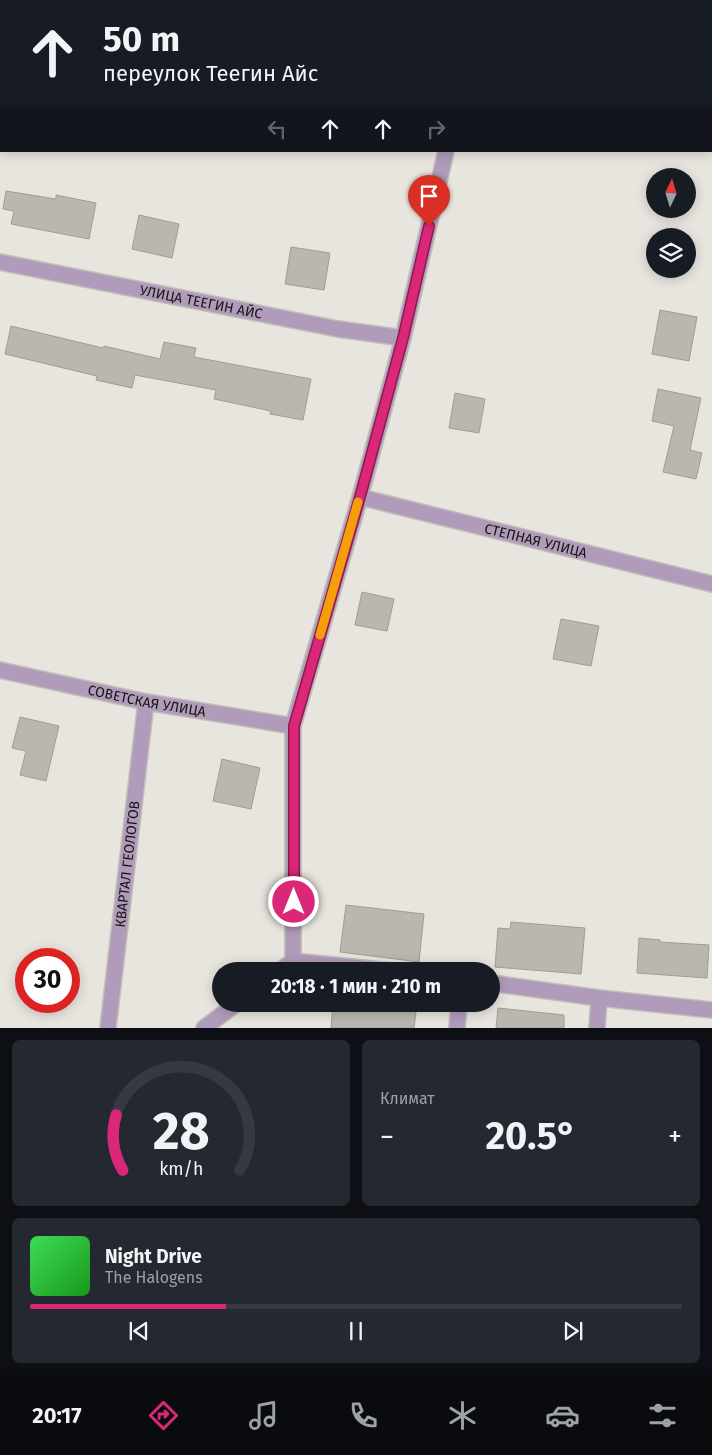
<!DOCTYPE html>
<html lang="ru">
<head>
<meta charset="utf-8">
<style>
  :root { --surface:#171b24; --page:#242831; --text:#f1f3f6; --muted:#9ea1a6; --line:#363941; --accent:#db2777 }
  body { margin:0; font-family:"Fira Sans",sans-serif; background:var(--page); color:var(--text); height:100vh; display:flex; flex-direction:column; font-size:19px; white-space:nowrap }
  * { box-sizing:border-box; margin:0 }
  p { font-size:16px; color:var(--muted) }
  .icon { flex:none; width:28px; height:28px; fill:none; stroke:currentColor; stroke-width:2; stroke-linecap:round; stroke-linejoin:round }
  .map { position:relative; height:1028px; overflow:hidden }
  .side { display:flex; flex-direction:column; gap:12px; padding:12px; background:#0d0f14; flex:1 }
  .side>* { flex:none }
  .hud { position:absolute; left:0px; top:0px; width:712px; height:152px; box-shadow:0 2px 12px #0003; background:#171b24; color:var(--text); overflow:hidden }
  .needle { width:32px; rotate:4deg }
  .controls { position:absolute; left:646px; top:168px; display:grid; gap:10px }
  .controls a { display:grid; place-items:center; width:50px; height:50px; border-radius:50%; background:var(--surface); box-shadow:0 2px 12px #0003; font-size:25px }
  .speed { position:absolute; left:15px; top:948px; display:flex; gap:10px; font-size:25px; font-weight:700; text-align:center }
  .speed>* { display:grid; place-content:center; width:65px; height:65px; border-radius:50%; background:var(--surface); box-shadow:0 2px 12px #0003; line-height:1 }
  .speed .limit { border:8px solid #d22; background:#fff; color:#111 }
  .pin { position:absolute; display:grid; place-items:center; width:42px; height:42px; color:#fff; margin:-51px -21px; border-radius:50% 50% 50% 0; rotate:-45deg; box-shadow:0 0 5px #0007 }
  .pin .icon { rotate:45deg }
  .me { position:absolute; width:55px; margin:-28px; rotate:0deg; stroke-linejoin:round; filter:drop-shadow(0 0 4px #0008) }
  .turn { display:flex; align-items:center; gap:18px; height:105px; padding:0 20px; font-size:22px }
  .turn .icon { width:65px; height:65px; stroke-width:2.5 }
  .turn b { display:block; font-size:35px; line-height:42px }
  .lanes { display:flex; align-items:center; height:48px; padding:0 20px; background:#0003; justify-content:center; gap:25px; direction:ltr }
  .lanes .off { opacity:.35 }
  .big { font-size:38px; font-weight:700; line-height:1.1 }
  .side .widget { flex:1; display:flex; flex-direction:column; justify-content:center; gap:8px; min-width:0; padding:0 18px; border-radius:8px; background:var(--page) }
  .side .dial { align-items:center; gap:0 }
  .dial svg { height:130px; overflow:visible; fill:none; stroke:var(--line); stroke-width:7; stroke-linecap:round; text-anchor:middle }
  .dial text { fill:var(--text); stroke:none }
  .song { display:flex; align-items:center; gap:15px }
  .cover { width:60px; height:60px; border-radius:8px; background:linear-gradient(135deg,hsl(130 70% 55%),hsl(120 70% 35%)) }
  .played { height:5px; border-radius:2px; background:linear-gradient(90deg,var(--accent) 30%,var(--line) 30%) }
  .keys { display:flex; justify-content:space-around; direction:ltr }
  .heat { display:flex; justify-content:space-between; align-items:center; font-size:28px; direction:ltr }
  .side .tiles { flex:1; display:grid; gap:12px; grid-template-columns:1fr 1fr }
  .widget:last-child { grid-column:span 2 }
  .trip { position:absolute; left:212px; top:962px; width:288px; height:50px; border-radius:25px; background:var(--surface); box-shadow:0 2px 12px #0003; font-weight:700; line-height:50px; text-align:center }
  .tab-bar { display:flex; height:80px; justify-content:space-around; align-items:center; background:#090b0e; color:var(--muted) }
  .tab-bar .icon { width:35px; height:35px }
  .tab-bar .selected { color:var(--accent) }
  .tab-bar b { font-size:22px; color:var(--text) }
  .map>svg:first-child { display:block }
  .building { fill:#bab7b1; stroke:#a09c97 }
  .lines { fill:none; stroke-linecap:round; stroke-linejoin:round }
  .street-casing { stroke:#c2bfba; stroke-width:18 }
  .street { stroke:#b09bba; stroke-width:15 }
  .route-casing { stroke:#8e194d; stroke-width:12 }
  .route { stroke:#db2777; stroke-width:9 }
  .slow { stroke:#f59e0b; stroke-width:9 }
  .labels { text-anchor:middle; stroke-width:4; stroke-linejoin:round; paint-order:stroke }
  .street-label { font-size:14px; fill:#161412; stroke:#fff }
</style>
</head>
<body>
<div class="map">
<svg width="712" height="1028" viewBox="0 0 712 1028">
  <rect width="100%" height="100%" fill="#e8e5df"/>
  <!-- building -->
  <g class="building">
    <polygon points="6,191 56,199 56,195 96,203 89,239 11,224 14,211 3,209"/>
    <polygon points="139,215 179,224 172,258 132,249"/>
    <polygon points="291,247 330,253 324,290 285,284"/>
    <polygon points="660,310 697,317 689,361 652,354"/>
    <polygon points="11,326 103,348 104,346 160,359 164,342 196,348 194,357 311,379 303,420 270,414 271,411 214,399 216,390 135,375 132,388 96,380 97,376 5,354"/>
    <polygon points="658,389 701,398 690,450 702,453 696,479 663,472 674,426 652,421"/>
    <polygon points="455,393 485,399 479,433 449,428"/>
    <polygon points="362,592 394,599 387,631 355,625"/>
    <polygon points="561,619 599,626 591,666 553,659"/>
    <polygon points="20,717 59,726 46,781 20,775 26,751 12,748"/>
    <polygon points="222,759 260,768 251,809 213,801"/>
    <polygon points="346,905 424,914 419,962 340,952"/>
    <polygon points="511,922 585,928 581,974 495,967 498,928 510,929"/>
    <polygon points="639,938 660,940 660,942 709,945 707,978 637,973"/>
    <polygon points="333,1004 417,1004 414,1028 331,1028"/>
    <polygon points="498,1008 564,1015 564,1028 496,1028"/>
  </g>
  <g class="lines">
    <!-- street casing -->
    <g class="street-casing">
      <g id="street">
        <polyline points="369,0 375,1"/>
        <polyline points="529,0 535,1"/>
        <polyline points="477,1 478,0"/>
        <polyline points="711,35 712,36"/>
        <polyline points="711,66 712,66"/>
        <path id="s1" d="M0,262L338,329L403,338"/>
        <path id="s2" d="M360,497L712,584"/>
        <path id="s3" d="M0,670L146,702L293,726"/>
        <polyline points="293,961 293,726 360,497 403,338 446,151"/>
        <polyline points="280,971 293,961 391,971"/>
        <polyline points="491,983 599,998 712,1010"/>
        <path id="s4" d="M108,1028L146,702"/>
        <polyline points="204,1028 236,1004"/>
        <polyline points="457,1028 459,1004"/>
        <polyline points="597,1028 599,998"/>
      </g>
    </g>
    <!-- street -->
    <use href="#street" class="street"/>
  </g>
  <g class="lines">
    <!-- route casing -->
    <g class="route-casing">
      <polyline id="route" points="294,902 294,726 360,497 403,338 429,226"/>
    </g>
    <!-- route -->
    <use href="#route" class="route"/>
    <!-- slow -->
    <polyline class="slow" points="320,635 358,502"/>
  </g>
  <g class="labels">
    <!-- street labels -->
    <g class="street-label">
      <text dy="5" stroke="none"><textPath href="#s1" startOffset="205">УЛИЦА ТЕЕГИН АЙС</textPath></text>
      <text dy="5" stroke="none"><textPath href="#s2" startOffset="181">СТЕПНАЯ УЛИЦА</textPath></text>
      <text dy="5" stroke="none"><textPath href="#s3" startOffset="150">СОВЕТСКАЯ УЛИЦА</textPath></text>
      <text dy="5" stroke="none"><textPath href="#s4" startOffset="165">КВАРТАЛ ГЕОЛОГОВ</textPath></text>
    </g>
  </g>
</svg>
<div class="controls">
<a><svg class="needle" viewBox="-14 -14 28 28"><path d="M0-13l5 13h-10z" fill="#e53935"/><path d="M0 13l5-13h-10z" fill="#9ea1a6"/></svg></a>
<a><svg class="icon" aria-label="layers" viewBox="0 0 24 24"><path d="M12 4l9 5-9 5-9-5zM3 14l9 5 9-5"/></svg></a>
</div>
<div class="speed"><div class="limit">30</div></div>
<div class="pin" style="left:429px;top:226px;background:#d93025"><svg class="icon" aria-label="arrive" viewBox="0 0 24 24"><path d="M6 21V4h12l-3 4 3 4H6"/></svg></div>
<svg class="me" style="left:294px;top:902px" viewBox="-20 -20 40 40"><circle r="17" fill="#db2777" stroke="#fff" stroke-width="3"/><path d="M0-11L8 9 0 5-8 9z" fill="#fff"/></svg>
<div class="trip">20:18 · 1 мин · 210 m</div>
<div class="hud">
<div class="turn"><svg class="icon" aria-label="ahead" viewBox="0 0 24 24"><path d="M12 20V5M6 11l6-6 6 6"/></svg><div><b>50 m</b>переулок Теегин Айс</div></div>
<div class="lanes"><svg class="icon off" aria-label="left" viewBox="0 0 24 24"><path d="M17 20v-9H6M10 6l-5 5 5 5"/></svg><svg class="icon" aria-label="ahead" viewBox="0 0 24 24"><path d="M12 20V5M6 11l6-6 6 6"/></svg><svg class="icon" aria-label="ahead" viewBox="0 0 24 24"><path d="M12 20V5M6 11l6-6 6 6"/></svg><svg class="icon off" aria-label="right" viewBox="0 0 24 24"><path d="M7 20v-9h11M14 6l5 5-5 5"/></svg></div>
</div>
</div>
<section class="side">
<div class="tiles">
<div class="widget dial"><svg viewBox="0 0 100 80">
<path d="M14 69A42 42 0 1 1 86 69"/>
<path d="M14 69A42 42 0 0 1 10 35" stroke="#db2777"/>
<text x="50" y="56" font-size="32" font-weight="700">28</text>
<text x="50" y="72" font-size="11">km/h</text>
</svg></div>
<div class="widget"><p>Климат</p>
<div class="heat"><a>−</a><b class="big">20.5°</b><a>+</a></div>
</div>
<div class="widget">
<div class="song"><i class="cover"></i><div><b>Night Drive</b><p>The Halogens</p></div></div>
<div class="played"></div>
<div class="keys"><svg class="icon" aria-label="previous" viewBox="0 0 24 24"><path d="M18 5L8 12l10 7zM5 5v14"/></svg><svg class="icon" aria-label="pause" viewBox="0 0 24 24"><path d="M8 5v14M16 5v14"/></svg><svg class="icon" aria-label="next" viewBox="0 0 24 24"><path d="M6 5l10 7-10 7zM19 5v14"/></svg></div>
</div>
</div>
</section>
<nav class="tab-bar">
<b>20:17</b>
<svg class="icon selected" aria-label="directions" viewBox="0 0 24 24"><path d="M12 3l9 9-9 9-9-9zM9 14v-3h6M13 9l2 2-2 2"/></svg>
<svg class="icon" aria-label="music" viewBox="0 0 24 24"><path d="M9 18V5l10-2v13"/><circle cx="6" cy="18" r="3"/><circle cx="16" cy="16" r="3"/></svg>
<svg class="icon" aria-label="phone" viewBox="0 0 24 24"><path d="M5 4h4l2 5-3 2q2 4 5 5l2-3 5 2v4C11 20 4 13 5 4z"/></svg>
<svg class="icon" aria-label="climate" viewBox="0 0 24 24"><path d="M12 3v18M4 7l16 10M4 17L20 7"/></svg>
<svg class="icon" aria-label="car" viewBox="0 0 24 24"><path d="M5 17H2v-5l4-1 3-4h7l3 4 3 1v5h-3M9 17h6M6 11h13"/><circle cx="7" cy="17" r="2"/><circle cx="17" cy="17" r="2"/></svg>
<svg class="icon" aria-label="filters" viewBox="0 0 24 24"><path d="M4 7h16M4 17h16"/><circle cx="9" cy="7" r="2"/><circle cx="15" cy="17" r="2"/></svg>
</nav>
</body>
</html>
